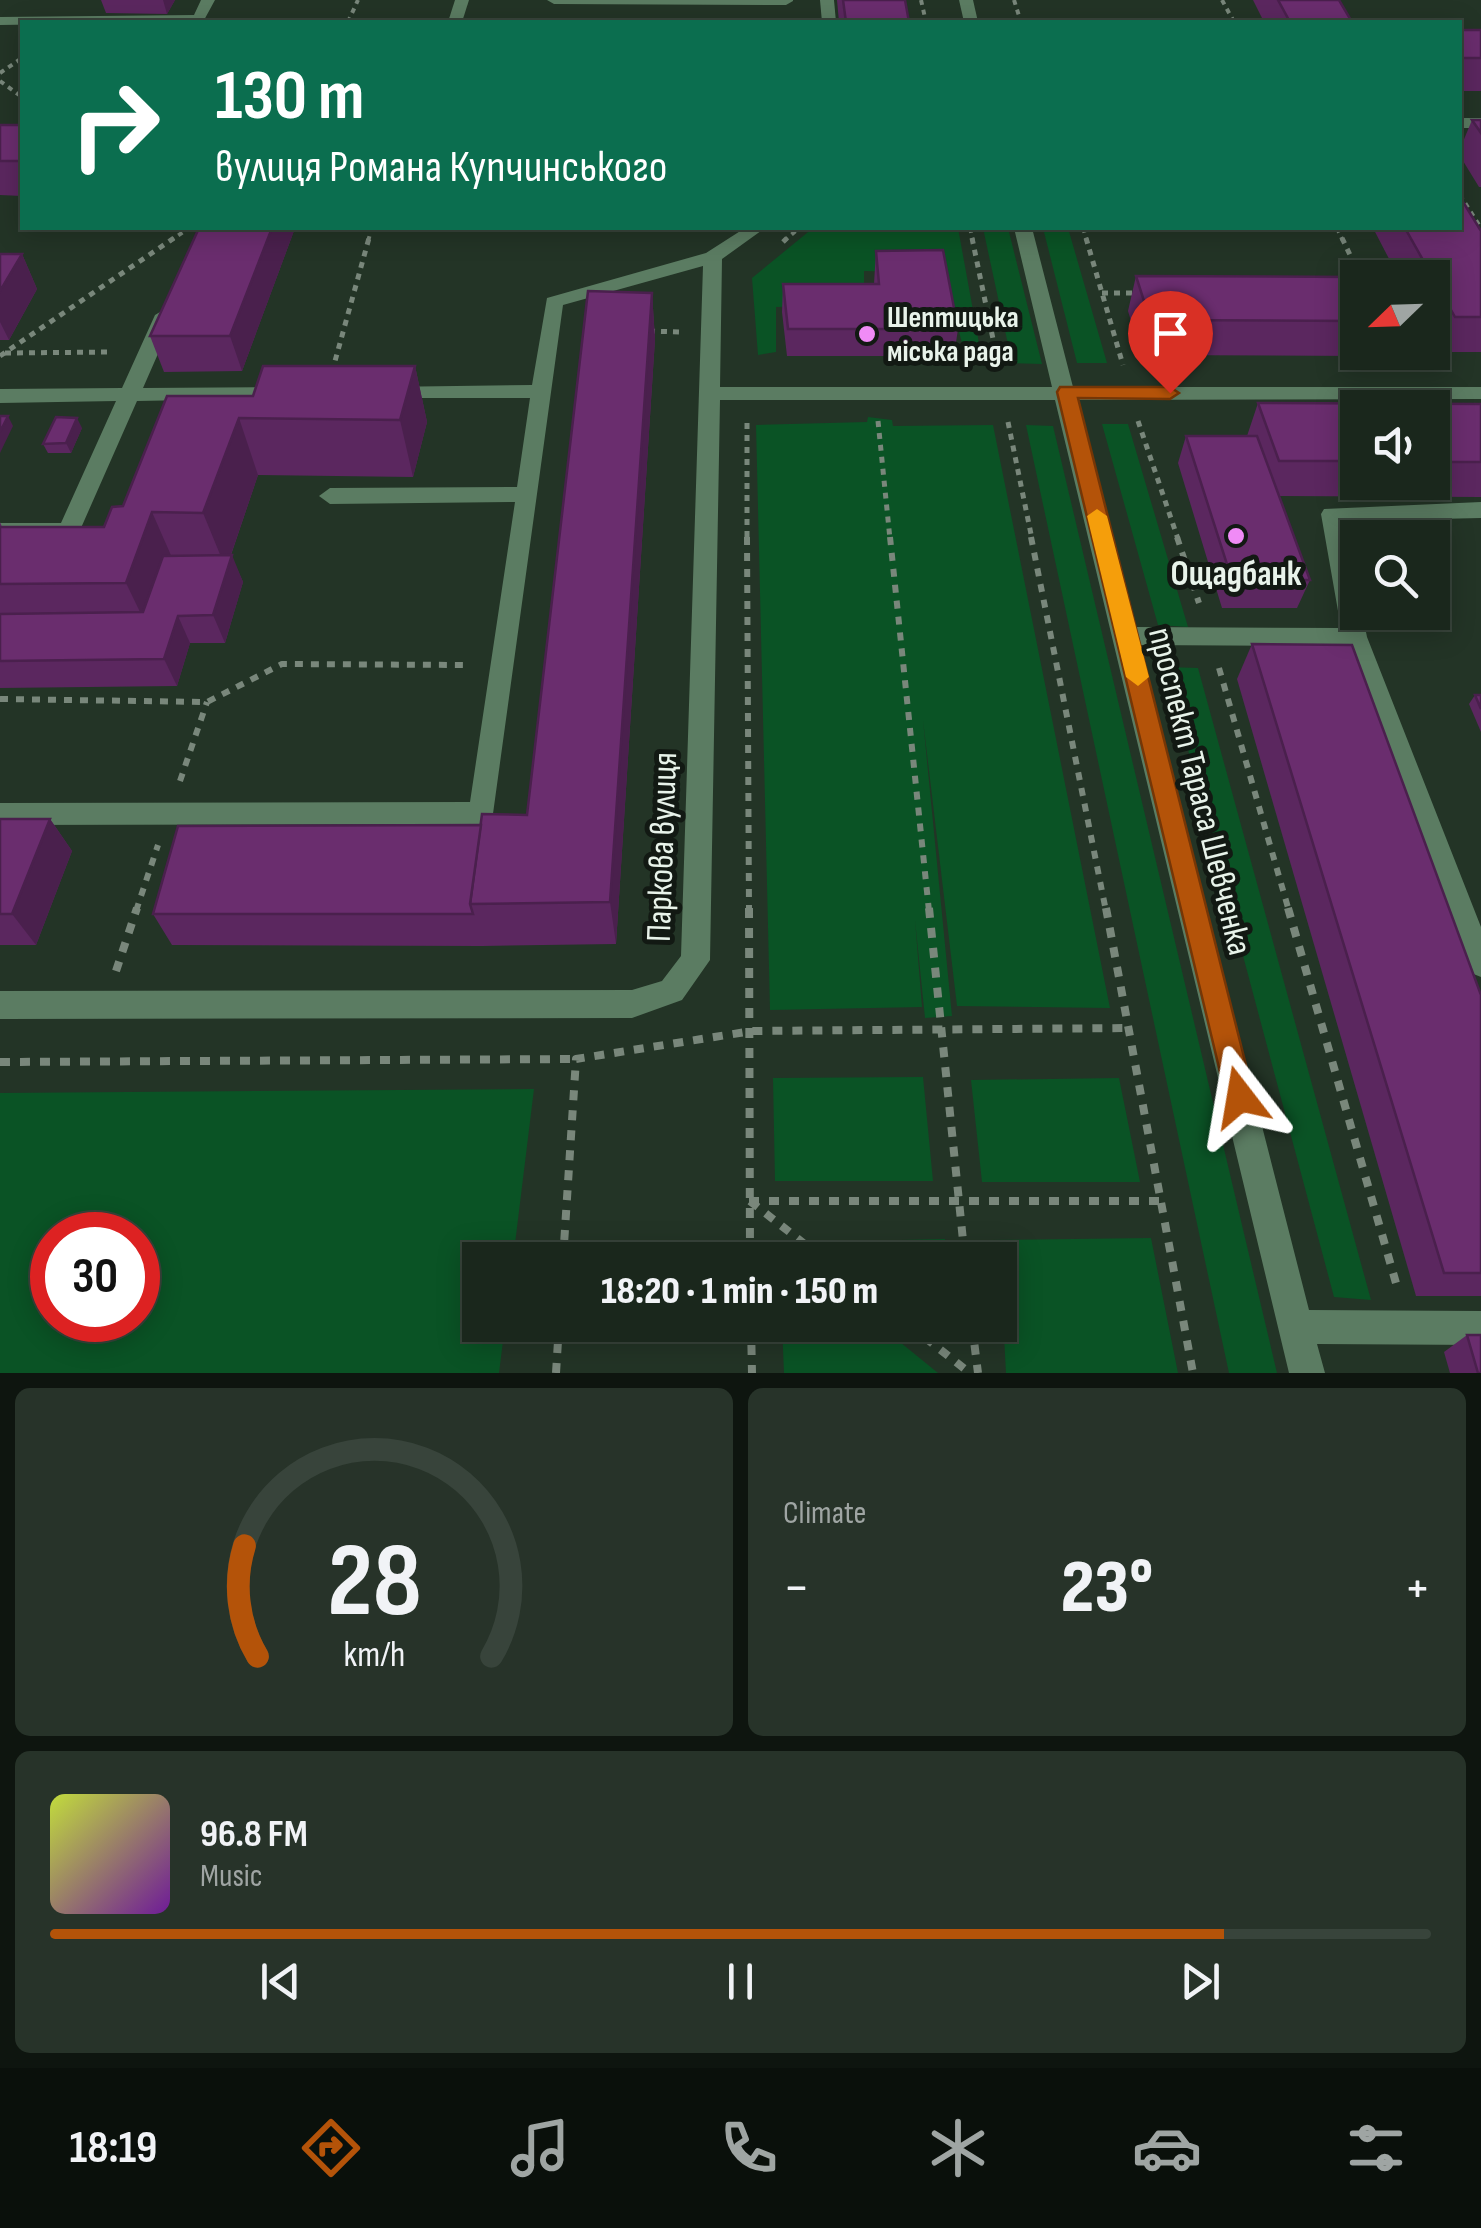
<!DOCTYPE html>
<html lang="en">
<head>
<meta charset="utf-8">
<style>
  :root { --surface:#1a271c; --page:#273329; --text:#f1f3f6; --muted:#9fa5a3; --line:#38443b; --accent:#b45309 }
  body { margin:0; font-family:"Sofia Sans Condensed",sans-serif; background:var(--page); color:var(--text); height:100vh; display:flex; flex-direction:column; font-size:38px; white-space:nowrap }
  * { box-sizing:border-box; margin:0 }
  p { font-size:32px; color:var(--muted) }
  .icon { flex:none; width:55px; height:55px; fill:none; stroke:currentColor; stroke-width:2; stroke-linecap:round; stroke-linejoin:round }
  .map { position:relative; height:1373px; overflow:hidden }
  .side { display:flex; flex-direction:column; gap:15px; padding:15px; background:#0e150f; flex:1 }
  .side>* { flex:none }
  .guide { position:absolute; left:20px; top:20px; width:1442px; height:210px; border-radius:0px; box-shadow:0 5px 25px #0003,0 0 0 2px var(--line); background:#0b6e4f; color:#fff; overflow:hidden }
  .needle { width:65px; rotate:247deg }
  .fabs { position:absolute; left:1340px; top:260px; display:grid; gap:20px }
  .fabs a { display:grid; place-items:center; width:110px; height:110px; border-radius:0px; background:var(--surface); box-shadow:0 5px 25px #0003,0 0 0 2px var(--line); font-size:50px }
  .speed { position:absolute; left:30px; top:1212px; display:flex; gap:20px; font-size:50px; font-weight:700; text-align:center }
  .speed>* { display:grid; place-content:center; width:130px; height:130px; border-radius:50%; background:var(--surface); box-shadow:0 5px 25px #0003,0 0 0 2px var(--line); line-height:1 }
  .speed .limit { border:15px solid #d22; background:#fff; color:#111 }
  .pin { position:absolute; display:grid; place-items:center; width:85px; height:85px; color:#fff; margin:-102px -42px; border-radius:50% 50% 50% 0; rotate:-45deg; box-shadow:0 0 10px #0007 }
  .pin .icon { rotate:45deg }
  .me { position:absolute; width:110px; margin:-55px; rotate:346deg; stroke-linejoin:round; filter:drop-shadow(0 0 8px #0008) }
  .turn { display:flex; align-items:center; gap:35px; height:210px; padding:0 30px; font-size:45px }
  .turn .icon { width:130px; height:130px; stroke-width:2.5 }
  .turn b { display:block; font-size:70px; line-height:85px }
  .big { font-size:75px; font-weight:800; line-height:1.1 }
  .side .widget { flex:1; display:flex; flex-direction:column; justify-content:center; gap:15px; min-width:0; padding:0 35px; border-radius:15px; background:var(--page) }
  .side .dial { align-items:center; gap:0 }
  .dial svg { height:260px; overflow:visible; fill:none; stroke:var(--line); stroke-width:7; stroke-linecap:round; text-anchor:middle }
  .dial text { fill:var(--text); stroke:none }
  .song { display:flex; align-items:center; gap:30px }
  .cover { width:120px; height:120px; border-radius:15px; background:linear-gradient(135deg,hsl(70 70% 55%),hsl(280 70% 35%)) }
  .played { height:10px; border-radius:5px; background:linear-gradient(90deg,var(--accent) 85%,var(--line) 85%) }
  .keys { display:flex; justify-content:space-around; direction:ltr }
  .heat { display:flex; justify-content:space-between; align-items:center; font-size:55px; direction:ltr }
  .side .tiles { flex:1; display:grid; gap:15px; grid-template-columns:1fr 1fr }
  .widget:last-child { grid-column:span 2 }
  .trip { position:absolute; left:462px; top:1242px; width:555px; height:100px; border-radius:0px; background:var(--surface); box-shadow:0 5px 25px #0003,0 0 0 2px var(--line); font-weight:800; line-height:100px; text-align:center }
  .tab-bar { display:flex; height:160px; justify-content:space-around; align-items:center; background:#0a100b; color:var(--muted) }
  .tab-bar .icon { width:70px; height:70px }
  .tab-bar .current { color:var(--accent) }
  .tab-bar b { font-size:45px; color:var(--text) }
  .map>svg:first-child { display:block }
  .green { fill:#0a5325; fill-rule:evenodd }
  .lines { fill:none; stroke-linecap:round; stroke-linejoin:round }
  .path-far3 { stroke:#79877b; stroke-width:4; stroke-dasharray:5 5; stroke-linecap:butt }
  .path-far2 { stroke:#79877b; stroke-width:5; stroke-dasharray:6 6; stroke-linecap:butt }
  .path-far1 { stroke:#79877b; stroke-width:6; stroke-dasharray:8 8; stroke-linecap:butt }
  .path { stroke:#79877b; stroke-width:8; stroke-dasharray:10 10; stroke-linecap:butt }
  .minor { fill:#5b7c62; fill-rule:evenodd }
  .wall { fill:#5b275f; fill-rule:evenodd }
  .shaded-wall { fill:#4a204d }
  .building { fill:#6a2d6e; stroke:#4a204d; stroke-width:2.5 }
  .route { fill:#b45309; stroke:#753606; stroke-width:2.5 }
  .slow { fill:#f59e0b }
  .poi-dot { fill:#f08bf6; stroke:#121913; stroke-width:4 }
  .labels { text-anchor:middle; stroke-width:10; stroke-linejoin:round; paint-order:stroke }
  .far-poi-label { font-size:30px; font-weight:bold; fill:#e8f3ea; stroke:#121913; text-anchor:start }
  .poi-label { font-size:35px; font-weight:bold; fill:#e8f3ea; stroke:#121913 }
  .street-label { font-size:35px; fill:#e8f3ea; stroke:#121913 }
</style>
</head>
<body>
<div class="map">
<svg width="1481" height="1373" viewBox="0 0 1481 1373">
  <rect width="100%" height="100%" fill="#233426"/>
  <!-- green -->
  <g class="green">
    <polygon points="813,228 958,228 981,354 965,354 943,273 864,271 864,305 776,307 776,352 758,355 752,278"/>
    <polygon points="983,228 1008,228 1042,364 1012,363"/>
    <polygon points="1043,228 1068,228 1107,363 1077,363"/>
    <polygon points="868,417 892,420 893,426 993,425 1110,1008 957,1006 923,720 952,1016 925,1018 915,920 922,1007 770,1010 756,425 867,422"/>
    <polygon points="1102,424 1128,424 1188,627 1158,625"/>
    <polygon points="1026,425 1053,426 1277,1373 1229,1373"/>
    <polygon points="1166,667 1198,668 1371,1300 1334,1297"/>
    <polygon points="923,1077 933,1181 775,1181 773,1078"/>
    <polygon points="1119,1078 1140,1182 982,1182 971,1080"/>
    <path d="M534,1089L513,1260H480V1325H505L499,1373H0V1093ZM52,1235H138V1320H52Z"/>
    <polygon points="1151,1238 1178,1373 1006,1373 1000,1260 992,1260 990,1240"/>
    <polygon points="945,1239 947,1260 879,1260 857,1241"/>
    <polygon points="782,1325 879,1325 938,1373 784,1373"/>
  </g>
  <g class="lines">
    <!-- path-far3 -->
    <g class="path-far3">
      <polyline points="921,0 926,22"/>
      <polyline points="1014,0 1021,22"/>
      <polyline points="1222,0 1234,22"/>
      <polyline points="348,22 358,0"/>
      <polyline points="0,73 22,58"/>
      <polyline points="0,81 22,97"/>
      <polyline points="1460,195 1481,228"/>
      <polyline points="970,228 973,241"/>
      <polyline points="1083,228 1087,241"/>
      <polyline points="1337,228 1343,241"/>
      <polyline points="170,241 189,228"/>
      <polyline points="368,241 372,228"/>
      <polyline points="784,241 799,228"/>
    </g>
    <!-- path-far2 -->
    <g class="path-far2">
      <polyline points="972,238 998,363"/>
      <polyline points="1086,238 1123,365"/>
      <polyline points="1342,238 1361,278"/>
      <polyline points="783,242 787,238"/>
      <polyline points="1102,293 1136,293"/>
      <polyline points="649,331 680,332"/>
      <polyline points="1396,352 1402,366"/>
      <polyline points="5,353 112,352"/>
      <polyline points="0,356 174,238"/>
      <polyline points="332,372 369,238"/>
      <polyline points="878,421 890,539"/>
      <polyline points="1138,421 1178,539"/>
      <polyline points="1008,422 1032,539"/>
      <polyline points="747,423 747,539"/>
    </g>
    <!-- path-far1 -->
    <g class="path-far1">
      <polyline points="747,537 749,911"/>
      <polyline points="890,537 929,911"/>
      <polyline points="1031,537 1106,911"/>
      <polyline points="1177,537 1199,603"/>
      <polyline points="1219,668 1289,911"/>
      <polyline points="0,699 207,702 282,664 469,665"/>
      <polyline points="180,781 207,702"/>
      <polyline points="136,911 158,845"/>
    </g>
    <!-- path -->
    <g class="path">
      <polyline points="749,908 750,1260"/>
      <polyline points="929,908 965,1260"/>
      <polyline points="1106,908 1193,1373"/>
      <polyline points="1288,908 1398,1290"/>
      <polyline points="116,971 137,908"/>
      <polyline points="0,1062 576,1059"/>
      <polyline points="749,1201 1160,1201"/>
      <polyline points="750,1201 825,1260"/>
      <polyline points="563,1260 576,1059 752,1031 1130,1028"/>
      <polyline points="751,1325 752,1373"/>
      <polyline points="909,1325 970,1373"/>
      <polyline points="972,1325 978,1373"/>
      <polyline points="556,1373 559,1325"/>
    </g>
    <!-- minor -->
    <g class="minor">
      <polygon points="201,0 215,0 203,22 0,25 0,17 194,15"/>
      <polygon points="455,0 469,0 462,22 448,22"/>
      <polygon points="547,0 793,0 793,1 786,5 554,4"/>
      <polygon points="820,0 834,0 836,22 822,22"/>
      <polygon points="959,0 973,0 978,22 964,22"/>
      <rect x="1460" y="118" width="21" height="10"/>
      <polygon points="745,228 765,228 722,259 720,387 1052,387 1014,228 1032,228 1073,387 1481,387 1481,399 1076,400 1134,627 1341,628 1321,514 1324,509 1481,502 1481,518 1345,521 1358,588 1358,612 1362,612 1367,637 1481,927 1481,977 1471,973 1466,964 1346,646 1139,645 1309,1310 1481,1311 1481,1345 1317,1344 1325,1373 1289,1373 1055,400 720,400 710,960 682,1000 632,1018 0,1019 0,991 632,990 662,981 681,956 703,266 563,305 492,821 482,824 0,825 0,803 470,802 515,502 330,504 319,496 330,488 517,487 530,398 390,398 383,397 383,387 532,385 547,298 706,253"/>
      <polygon points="165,309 175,315 143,388 285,387 292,388 292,398 137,401 77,537 0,539 0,523 61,523 116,401 0,403 0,389 122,388 155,315"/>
    </g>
  </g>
  <!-- wall -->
  <g class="wall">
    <polygon points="101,0 175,0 167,14 106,13"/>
    <polygon points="837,0 905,0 909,22 839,22"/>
    <polygon points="1253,0 1339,0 1352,22 1264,22"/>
    <rect x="1460" y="30" width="21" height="61"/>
    <polygon points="1472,120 1481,120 1481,187 1479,187 1460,156 1460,149"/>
    <polygon points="0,125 22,125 22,196 0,195"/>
    <polygon points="199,228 295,228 242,371 164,372 150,336"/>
    <polygon points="1373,228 1460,228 1481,231 1481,352 1439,352 1432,340 1432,278 1399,278"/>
    <polygon points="876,251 958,329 954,356 787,356 782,312 783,284 874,284"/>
    <polygon points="0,254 22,254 37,289 9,340 0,340"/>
    <polygon points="1136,276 1358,280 1358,352 1364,352 1363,356 1141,355 1128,311"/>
    <polygon points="652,293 655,339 616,944 482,946 172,945 153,914 481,825 527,815"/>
    <polygon points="415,366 427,422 413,477 258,475 231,555 243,582 225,643 190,643 177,686 0,688 0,522 2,527 104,527 123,506 253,396"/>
    <path d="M1258,403L1481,404V497L1279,496L1310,580L1297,608H1222L1178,463L1186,436H1247ZM1358,408H1432V482H1358Z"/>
    <polygon points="82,428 71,453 48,453 43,444"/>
    <polygon points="1252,644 1481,995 1481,1296 1416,1296 1237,679"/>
    <polygon points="1475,695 1481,695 1481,732 1469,704"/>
    <polygon points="0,819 50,819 72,851 36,945 0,945"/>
    <polygon points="1467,1335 1481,1373 1450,1373 1444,1352"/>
  </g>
  <!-- shaded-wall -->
  <g class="shaded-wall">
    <polygon points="163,0 175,0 167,14"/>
    <polygon points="272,228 295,228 242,371 230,336"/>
    <polygon points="22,254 37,289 9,340 0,322 0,291"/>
    <polygon points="652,293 655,339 616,944 610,902"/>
    <polygon points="415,366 427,422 413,477 400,420"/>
    <polygon points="8,416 13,426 0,453 0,432"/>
    <polygon points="77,418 82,428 71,453 66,443"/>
    <polygon points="239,418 258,475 226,569 203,513"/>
    <polygon points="152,512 177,569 153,639 126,583"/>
    <polygon points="232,555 243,582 225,643 213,615"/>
    <polygon points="178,616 190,643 177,686 164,659"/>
    <polygon points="50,819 72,851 36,945 12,914"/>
  </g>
  <!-- building -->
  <g class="building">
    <polygon points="843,0 905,0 909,22 846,22"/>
    <polygon points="1278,0 1339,0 1352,22 1290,22"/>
    <rect x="1460" y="30" width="21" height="28"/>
    <polygon points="1472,120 1481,120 1481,133"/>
    <rect x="0" y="125" width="22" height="36"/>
    <polygon points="1460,197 1481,231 1481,317 1455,317 1405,228 1460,228"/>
    <polygon points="199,228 272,228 230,336 150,336"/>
    <polygon points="943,250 958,329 788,329 783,284 879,284 876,251"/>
    <polygon points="0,254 22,254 0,291"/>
    <polygon points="1136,276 1356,277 1358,280 1358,321 1150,320"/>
    <polygon points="588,291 652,293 610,902 470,904 482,814 527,815"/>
    <polygon points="263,366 415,366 400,420 239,418 203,513 152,512 126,583 0,584 0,527 104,527 112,507 123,506 167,396 253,396"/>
    <polygon points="1258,403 1481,404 1481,462 1432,462 1432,408 1358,408 1358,461 1279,461"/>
    <polygon points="0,416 8,416 0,432"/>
    <polygon points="56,417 77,418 66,443 43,444"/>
    <polygon points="1186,436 1257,436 1310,580 1232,580"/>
    <polygon points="232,555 213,615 178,616 164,659 0,661 0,614 143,612 163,556"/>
    <polygon points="1252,644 1352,645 1481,995 1481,1273 1444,1273"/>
    <polygon points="1475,695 1481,695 1481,709"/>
    <polygon points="0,819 50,819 12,914 0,914"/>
    <polygon points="481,825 470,904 473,914 153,914 178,826"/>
    <polygon points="1467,1335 1481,1335 1481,1373 1478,1373"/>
  </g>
  <!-- route -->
  <polygon class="route" points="1060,387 1170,387 1179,393 1170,399 1078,398 1254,1097 1250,1107 1240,1111 1230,1107 1226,1097 1057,392"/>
  <!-- slow -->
  <polygon class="slow" points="1097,509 1107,516 1149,677 1138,686 1126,677 1087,516"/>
  <!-- markers -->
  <g class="poi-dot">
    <circle cx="867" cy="334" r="10"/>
    <circle cx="1236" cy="536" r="10"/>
  </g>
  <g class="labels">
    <!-- far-poi labels -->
    <g class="far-poi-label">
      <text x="887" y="327">Шептицька<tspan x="887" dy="34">міська рада</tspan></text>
    </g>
    <!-- poi labels -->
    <g class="poi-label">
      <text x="1236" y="585">Ощадбанк</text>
    </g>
    <!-- street labels -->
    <g class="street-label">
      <text transform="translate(1201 791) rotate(76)" y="12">проспект Тараса Шевченка</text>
      <text transform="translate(661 847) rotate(-88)" y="12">Паркова вулиця</text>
    </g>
  </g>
</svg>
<div class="fabs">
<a><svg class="needle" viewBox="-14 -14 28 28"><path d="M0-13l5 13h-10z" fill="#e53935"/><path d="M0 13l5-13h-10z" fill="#9fa5a3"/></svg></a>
<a><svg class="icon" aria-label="sound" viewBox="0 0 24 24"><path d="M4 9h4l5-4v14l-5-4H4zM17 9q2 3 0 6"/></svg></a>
<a><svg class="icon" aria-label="search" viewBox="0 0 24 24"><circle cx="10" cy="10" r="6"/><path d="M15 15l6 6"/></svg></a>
</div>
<div class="speed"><div class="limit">30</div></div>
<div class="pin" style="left:1170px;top:393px;background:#d93025"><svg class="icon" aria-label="arrive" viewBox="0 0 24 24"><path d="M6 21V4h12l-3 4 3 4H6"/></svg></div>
<svg class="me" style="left:1240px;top:1097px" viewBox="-20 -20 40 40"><path d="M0-17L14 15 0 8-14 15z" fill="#b45309" stroke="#fff" stroke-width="4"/></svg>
<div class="trip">18:20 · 1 min · 150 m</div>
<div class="guide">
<div class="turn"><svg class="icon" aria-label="right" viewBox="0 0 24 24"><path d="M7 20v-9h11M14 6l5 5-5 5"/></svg><div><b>130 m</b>вулиця Романа Купчинського</div></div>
</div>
</div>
<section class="side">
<div class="tiles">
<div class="widget dial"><svg viewBox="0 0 100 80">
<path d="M14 69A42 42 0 1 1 86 69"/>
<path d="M14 69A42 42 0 0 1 10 35" stroke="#b45309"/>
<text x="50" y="56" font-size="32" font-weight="700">28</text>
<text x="50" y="72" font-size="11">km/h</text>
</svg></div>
<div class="widget"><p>Climate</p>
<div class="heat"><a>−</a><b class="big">23°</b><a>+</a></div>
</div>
<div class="widget">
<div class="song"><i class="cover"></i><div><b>96.8 FM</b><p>Music</p></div></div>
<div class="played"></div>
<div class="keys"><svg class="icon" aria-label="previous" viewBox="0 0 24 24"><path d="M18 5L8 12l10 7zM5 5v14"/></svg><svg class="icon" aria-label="pause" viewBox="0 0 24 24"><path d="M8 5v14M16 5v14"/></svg><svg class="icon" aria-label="next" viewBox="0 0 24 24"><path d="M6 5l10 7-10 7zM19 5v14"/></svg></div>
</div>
</div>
</section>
<nav class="tab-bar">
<b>18:19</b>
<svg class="icon current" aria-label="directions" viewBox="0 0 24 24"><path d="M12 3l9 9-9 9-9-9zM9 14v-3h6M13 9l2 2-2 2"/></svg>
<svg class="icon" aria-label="music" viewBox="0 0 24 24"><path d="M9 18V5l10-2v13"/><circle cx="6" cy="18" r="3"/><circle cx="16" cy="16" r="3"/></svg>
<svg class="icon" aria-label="phone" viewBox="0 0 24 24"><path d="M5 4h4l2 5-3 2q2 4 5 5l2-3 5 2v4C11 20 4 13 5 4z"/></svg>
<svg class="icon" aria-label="climate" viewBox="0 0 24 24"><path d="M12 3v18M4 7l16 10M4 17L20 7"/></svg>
<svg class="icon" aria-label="car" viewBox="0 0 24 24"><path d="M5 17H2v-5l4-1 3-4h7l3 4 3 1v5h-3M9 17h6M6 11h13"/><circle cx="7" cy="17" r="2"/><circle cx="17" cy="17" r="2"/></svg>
<svg class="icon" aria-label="filters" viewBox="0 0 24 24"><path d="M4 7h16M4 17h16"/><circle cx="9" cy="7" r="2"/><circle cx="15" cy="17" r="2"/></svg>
</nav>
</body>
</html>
